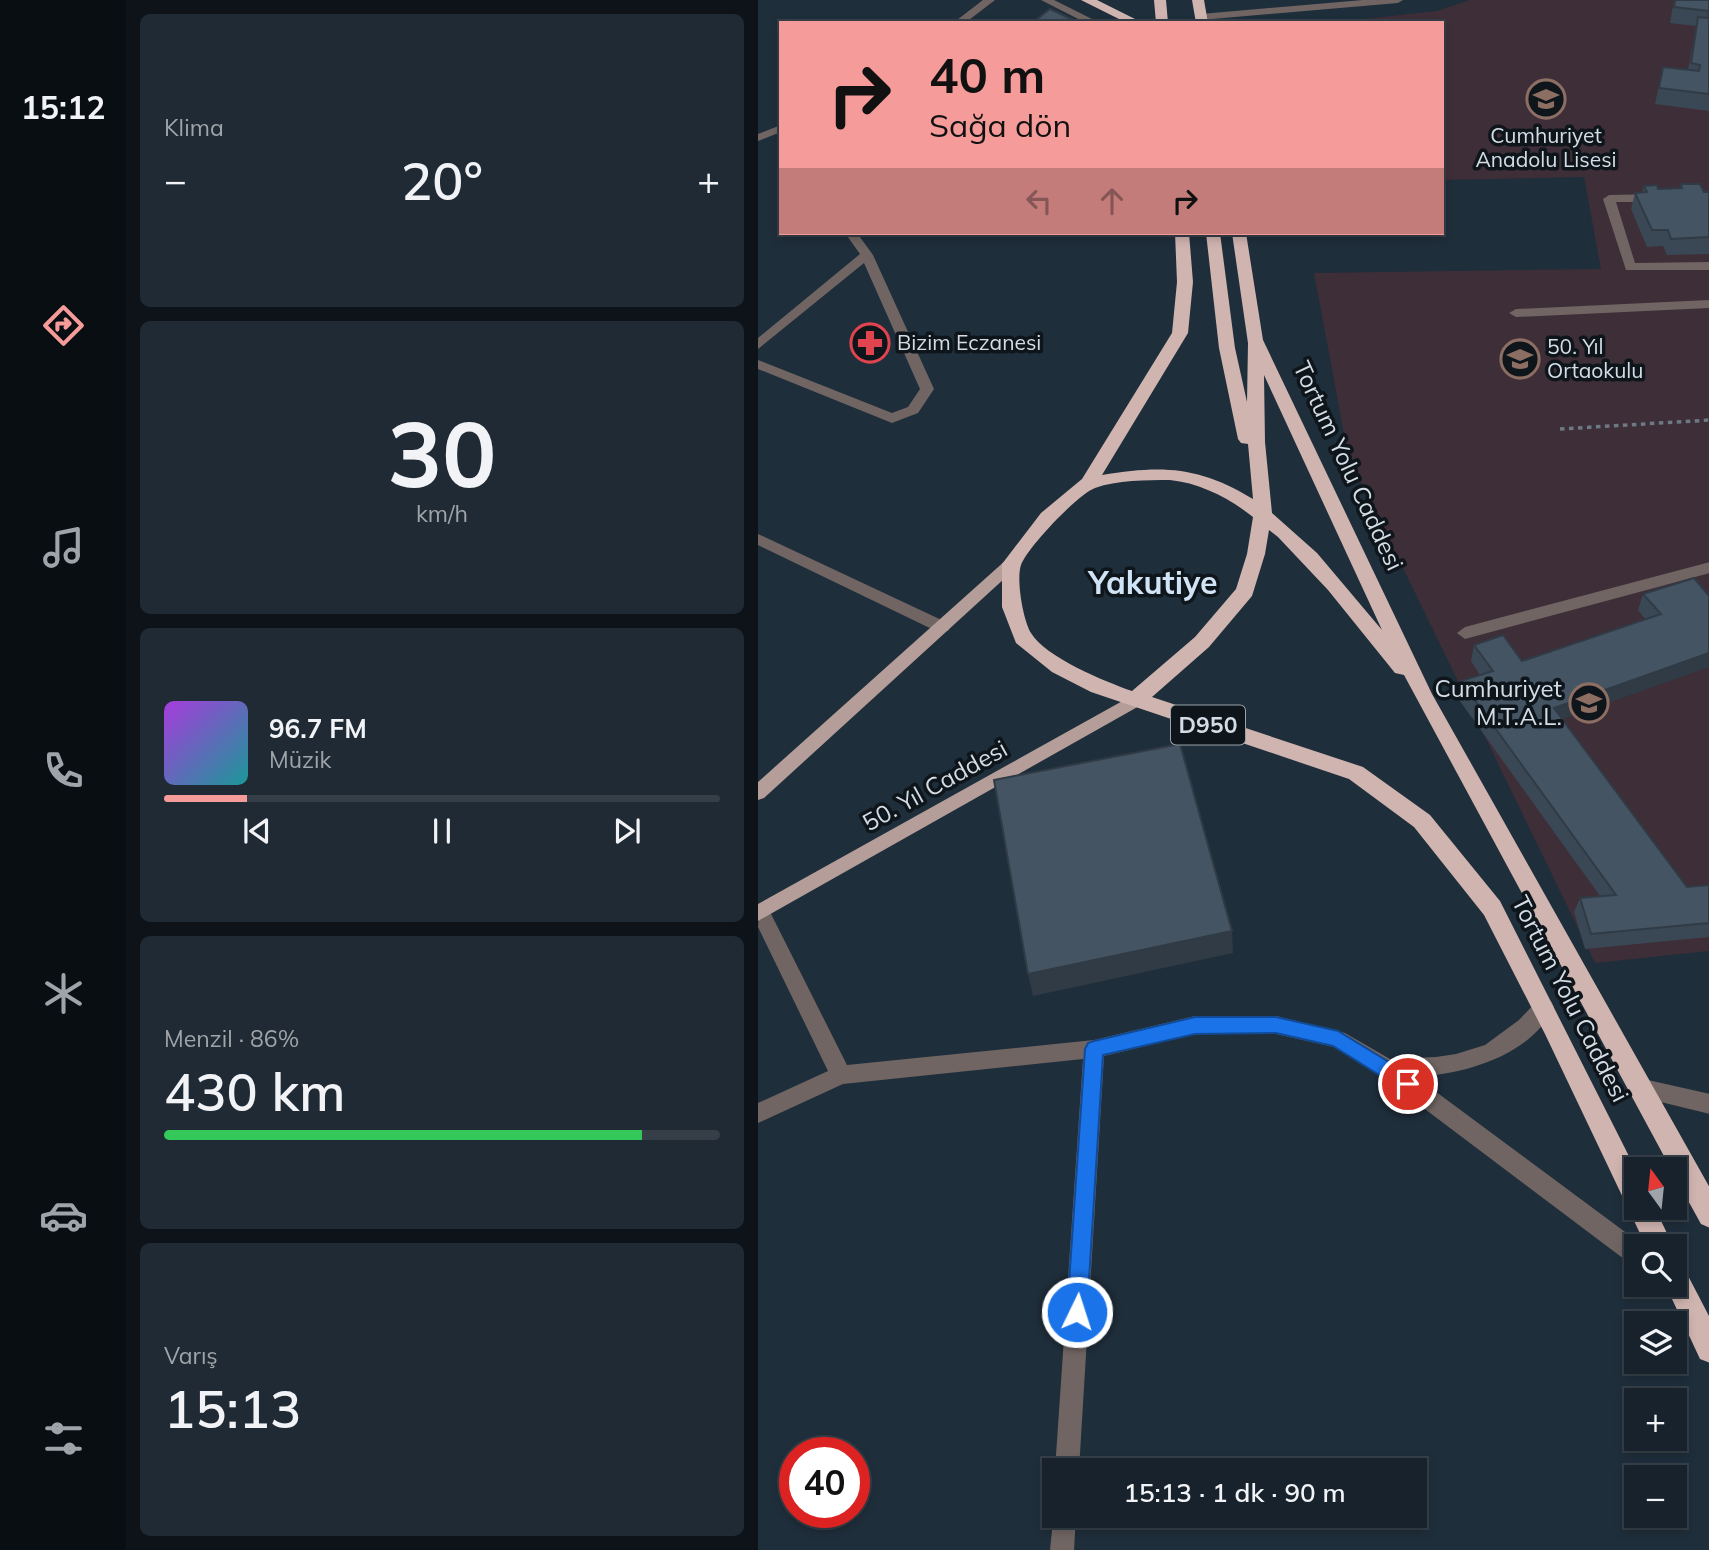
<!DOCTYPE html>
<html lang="tr">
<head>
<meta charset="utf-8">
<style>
  :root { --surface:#17222c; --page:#202a34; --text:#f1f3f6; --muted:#9ea4a9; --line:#363f48; --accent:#f59b99 }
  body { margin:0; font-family:Mulish,sans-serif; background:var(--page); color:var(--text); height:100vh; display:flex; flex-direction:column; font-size:26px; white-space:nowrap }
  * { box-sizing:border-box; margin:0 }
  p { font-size:23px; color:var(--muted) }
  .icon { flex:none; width:38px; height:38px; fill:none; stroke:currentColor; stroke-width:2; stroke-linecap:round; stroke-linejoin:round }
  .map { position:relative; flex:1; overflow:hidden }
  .details { display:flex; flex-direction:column; gap:14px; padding:14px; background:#0d1318; width:632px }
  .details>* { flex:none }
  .guide { position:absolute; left:21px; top:21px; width:665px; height:214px; border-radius:0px; box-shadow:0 4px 10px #0003,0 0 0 2px var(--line); background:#f59b99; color:#111; overflow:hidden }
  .needle { width:46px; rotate:345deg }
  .controls { position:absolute; left:866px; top:1157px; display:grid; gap:14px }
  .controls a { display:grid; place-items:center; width:63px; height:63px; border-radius:0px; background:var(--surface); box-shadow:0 4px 10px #0003,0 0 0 2px var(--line); font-size:35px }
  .speed { position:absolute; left:21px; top:1437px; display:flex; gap:14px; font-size:35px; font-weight:700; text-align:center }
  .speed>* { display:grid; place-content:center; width:91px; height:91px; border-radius:50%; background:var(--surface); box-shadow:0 4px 10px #0003,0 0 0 2px var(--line); line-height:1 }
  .speed .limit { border:10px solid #d22; background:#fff; color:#111 }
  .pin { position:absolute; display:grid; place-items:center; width:60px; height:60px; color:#fff; margin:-30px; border:4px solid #fff; border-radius:50%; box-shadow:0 2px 7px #0007 }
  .me { position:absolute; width:77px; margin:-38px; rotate:4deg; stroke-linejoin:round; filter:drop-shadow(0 0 5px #0008) }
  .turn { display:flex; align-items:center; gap:24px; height:147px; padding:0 35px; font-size:32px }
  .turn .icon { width:91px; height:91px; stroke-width:2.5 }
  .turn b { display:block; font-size:49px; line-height:60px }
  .lanes { display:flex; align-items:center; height:66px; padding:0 35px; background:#0003; justify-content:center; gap:35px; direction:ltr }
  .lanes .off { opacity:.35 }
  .big { font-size:52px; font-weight:600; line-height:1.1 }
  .details .widget { flex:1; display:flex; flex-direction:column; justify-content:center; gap:10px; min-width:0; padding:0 24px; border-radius:10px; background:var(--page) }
  .details .dial { align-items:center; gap:0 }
  .dial b { font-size:91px; line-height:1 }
  .song { display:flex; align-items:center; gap:21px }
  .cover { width:84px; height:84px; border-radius:10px; background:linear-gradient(135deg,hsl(280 70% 55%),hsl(180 70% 35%)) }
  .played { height:7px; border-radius:4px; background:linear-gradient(90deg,var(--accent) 15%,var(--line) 15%) }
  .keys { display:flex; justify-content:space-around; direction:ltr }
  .heat { display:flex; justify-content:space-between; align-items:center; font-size:38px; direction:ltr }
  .charge { height:10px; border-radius:5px; background:linear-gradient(90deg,#34c759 86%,var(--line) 0) }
  .trip { position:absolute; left:284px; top:1458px; width:385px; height:70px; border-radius:0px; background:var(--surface); box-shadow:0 4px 10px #0003,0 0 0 2px var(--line); font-weight:600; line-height:70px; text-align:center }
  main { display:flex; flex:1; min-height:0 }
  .dock { display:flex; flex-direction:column; width:126px; justify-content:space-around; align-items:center; background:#090e12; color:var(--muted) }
  .dock .icon { width:49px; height:49px }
  .dock .selected { color:var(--accent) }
  .dock b { font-size:32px; color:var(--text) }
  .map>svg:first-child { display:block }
  .education { fill:#3e2e38 }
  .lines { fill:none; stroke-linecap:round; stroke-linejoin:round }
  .path { stroke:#6d7984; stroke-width:3.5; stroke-dasharray:4.5 4.5; stroke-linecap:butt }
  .minor { fill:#706563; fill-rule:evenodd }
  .major { fill:#b59e9a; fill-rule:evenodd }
  .highway { fill:#d0b4b0; fill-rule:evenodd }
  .wall { fill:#3a4855 }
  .shaded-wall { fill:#303b45 }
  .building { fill:#445463; stroke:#303b45; stroke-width:2 }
  .route { fill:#1a73e8; stroke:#114b97; stroke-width:2 }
  .labels { text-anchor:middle; stroke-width:7; stroke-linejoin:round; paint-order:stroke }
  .far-poi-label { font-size:21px; fill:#d4dde6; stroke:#0e151b; text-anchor:start }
  .shield { fill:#0e151b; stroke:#99a1a9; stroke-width:2 }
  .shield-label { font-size:23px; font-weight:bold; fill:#d4dde6 }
  .street-label { font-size:24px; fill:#d4dde6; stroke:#0e151b }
  .poi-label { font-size:24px; fill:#d4dde6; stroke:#0e151b; text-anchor:end }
  .district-label { font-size:32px; font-weight:bold; fill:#d1e4f6; stroke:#0e151b }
</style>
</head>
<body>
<main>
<nav class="dock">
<b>15:12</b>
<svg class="icon selected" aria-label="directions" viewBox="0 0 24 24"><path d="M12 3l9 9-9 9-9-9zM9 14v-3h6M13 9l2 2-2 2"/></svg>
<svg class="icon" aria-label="music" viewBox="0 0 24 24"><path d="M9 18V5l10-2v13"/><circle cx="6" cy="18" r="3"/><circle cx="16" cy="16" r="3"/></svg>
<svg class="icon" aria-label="phone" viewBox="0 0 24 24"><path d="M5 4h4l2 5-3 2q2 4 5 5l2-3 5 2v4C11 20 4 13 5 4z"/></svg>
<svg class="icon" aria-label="climate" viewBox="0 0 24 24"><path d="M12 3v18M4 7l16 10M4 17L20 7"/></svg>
<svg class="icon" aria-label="car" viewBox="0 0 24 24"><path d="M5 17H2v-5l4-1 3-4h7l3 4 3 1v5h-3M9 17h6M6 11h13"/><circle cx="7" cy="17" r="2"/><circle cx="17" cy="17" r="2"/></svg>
<svg class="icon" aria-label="filters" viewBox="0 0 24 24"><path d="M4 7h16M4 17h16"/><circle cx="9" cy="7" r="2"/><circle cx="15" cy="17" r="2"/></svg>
</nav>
<section class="details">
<div class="widget"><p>Klima</p>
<div class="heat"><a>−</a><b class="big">20°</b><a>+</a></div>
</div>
<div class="widget dial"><b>30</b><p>km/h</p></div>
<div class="widget">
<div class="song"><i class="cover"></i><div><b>96.7 FM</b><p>Müzik</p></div></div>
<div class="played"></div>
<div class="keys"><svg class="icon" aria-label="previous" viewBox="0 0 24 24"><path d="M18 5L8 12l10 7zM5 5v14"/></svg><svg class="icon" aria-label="pause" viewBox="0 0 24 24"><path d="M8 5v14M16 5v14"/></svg><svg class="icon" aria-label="next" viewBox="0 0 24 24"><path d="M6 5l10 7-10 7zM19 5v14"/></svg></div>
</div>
<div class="widget"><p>Menzil · 86%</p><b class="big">430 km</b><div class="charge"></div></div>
<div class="widget"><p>Varış</p><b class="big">15:13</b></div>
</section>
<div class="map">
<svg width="952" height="1550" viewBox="0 0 952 1550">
  <rect width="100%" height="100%" fill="#1f2e3b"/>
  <!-- education -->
  <polygon class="education" points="712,0 951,0 951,951 837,963 590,455 556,273 843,269 826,177 684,180 684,23 570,23 679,11"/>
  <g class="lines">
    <!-- path -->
    <polyline class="path" points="802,429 952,420"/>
    <!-- minor -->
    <g class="minor">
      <polygon points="225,0 237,0 207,23 195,23"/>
      <polygon points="283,0 296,0 342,23 328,23"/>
      <polygon points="605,0 645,0 640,3 443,20 438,17 443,14"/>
      <polygon points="23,125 23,132 0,141 0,134"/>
      <polygon points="851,195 899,194 905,198 899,202 858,202 877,263 952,262 952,270 868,270 845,199"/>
      <polygon points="87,233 99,233 115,255 176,389 160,413 134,423 0,369 0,360 134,413 150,407 162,389 106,263 0,349 0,338 102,254"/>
      <polygon points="952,300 952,308 758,317 751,313 758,309"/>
      <polygon points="0,534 190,623 192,627 190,631 178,631 0,545"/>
      <polygon points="952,562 952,573 707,639 699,633 707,627"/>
      <path d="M2,904L9,906L89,1065L336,1040L437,1016H518L587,1033L632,1059L678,1057L698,1054L727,1045L761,1020L779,1001L786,998L793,1001L796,1007C773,1056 706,1074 658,1077L886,1246H878V1265L870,1262L623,1076L576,1047L518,1034H437L346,1056L321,1470H297L325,1059L85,1084L0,1123V1103L70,1071L0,927Z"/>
      <polygon points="881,1078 952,1094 952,1114 874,1095 871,1088 874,1081"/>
      <polygon points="296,1511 296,1516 318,1516 316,1550 292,1550"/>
    </g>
    <!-- major -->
    <g class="major">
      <polygon points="253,559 258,560 261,564 258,568 6,798 0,800 0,782 248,560"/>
      <polygon points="377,694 383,695 385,700 383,705 0,921 0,904"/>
    </g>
    <!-- highway -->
    <g class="highway">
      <polygon points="323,0 339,0 377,19 367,22"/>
      <polygon points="396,0 408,0 410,23 398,23"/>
      <polygon points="434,0 446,0 450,23 438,23"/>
      <path d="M417,233H431L435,282L430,333L344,475C404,465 441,466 495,499L490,444L483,443L480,439L461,348L448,233H462L477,348L489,402L490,343L474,233H488L505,340L674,694L952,1188V1228L943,1224L917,1177V1169H913L646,675L637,673L570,590L520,537L511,530L507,554L494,596L451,647L394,697L605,767L672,815L742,901L878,1170V1208H897L915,1246H888L787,1034L726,915L656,827L591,779L333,692L294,672L258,643L244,607V564L283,513L324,479L414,333L419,282ZM506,375L624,630L559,553L514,513L507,442ZM412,480C442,483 471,498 495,517L489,554L478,589L437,637L374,691C348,682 287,657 273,633C265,620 258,579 263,565C269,548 320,494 337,488C359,480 388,480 412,480Z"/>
      <polygon points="917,1264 926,1268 952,1318 952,1363 942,1359 907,1284 917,1284"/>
    </g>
  </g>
  <!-- wall -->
  <g class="wall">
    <polygon points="916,0 951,0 951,111 897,104 905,67 930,70 938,26 912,23"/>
    <polygon points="923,184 946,192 951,192 951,254 909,255 905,246 889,247 873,209 877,193 884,193 886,186 900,189 922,188"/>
    <polygon points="936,578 805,720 929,887 951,885 951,937 827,949 816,912 822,898 842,896 699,697 703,681 722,675 713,661 716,645 764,661 887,619 880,610 885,594"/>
  </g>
  <!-- shaded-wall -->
  <g class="shaded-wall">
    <polygon points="951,653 951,667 791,724 796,708"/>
    <polygon points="474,931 475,953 275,996 270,974"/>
  </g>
  <!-- building -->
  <g class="building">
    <polygon points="917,0 951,0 951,94 901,88 905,67 941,71 942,65 933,63 940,17 950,18 951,11 916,7"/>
    <polygon points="292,9 322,23 274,23"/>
    <polygon points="923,184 942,184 946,192 951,192 951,237 913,239 910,230 894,230 877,193 889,192 886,186 899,185 900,189 924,188"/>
    <polygon points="936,578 951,596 951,653 796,708 929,887 951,885 951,923 833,934 822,898 858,895 703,681 735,671 716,645 745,635 764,661 903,614 885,594"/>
    <polygon points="422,744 474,931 270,974 236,780"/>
  </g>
  <!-- route -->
  <polygon class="route" points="437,1017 518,1017 580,1031 657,1078 659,1084 657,1090 650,1093 575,1046 518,1033 437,1034 345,1055 329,1312 326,1319 319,1322 312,1319 309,1312 327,1049 330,1043 336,1041"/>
  <!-- icons -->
  <defs>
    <g id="school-ring" transform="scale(2.0125)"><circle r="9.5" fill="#0e151b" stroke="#8d6e63" stroke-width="1.5"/><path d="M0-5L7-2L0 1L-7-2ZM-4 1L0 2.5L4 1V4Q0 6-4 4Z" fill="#8d6e63"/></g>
    <g id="pharmacy-ring" transform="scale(2.0125)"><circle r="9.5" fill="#0e151b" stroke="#e0444e" stroke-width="1.5"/><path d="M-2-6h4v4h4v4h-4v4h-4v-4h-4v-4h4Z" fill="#e0444e"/></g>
  </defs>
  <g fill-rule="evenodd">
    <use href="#school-ring" x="788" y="99"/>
    <use href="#pharmacy-ring" x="112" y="343"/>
    <use href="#school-ring" x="762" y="359"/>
    <use href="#school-ring" x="831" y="703"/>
  </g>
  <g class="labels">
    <!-- far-poi labels -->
    <g class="far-poi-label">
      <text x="788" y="143" text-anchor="middle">Cumhuriyet<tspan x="788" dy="24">Anadolu Lisesi</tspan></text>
      <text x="139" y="350">Bizim Eczanesi</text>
      <text x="789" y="354">50. Yıl<tspan x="789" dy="24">Ortaokulu</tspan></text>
    </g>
    <!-- shield labels -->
    <rect class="shield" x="413" y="705.5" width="74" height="39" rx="5"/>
    <g class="shield-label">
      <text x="450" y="733">D950</text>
    </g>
    <!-- street labels -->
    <g class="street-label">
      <text transform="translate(590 466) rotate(65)" y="8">Tortum Yolu Caddesi</text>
      <text transform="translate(177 786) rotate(-29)" y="8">50. Yıl Caddesi</text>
      <text transform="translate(812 999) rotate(63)" y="8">Tortum Yolu Caddesi</text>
    </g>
    <!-- poi labels -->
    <g class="poi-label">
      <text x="804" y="697">Cumhuriyet<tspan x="804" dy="28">M.T.A.L.</tspan></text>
    </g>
    <!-- district labels -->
    <g class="district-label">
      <text x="395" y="594">Yakutiye</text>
    </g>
  </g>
</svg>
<div class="controls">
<a><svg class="needle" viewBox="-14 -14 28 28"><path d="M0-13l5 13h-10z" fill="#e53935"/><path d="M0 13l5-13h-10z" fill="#9ea4a9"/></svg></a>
<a><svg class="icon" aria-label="search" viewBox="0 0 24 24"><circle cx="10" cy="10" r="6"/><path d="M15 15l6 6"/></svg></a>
<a><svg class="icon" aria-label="layers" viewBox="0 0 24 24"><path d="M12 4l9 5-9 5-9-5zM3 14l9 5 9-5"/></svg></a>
<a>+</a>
<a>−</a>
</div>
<div class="speed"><div class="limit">40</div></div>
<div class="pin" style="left:650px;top:1084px;background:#d93025"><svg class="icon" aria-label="arrive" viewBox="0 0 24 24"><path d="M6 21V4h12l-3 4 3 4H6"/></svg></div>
<svg class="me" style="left:319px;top:1312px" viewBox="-20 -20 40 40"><circle r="17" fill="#1a73e8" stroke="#fff" stroke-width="3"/><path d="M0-11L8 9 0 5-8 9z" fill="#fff"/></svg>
<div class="trip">15:13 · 1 dk · 90 m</div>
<div class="guide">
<div class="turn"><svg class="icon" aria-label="right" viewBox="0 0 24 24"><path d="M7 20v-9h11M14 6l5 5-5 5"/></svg><div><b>40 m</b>Sağa dön</div></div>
<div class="lanes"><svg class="icon off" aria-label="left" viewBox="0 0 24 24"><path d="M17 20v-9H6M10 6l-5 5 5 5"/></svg><svg class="icon off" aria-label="ahead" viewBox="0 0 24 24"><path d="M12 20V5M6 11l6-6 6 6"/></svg><svg class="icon" aria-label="right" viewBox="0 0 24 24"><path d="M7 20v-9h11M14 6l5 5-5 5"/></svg></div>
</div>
</div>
</main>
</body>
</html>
